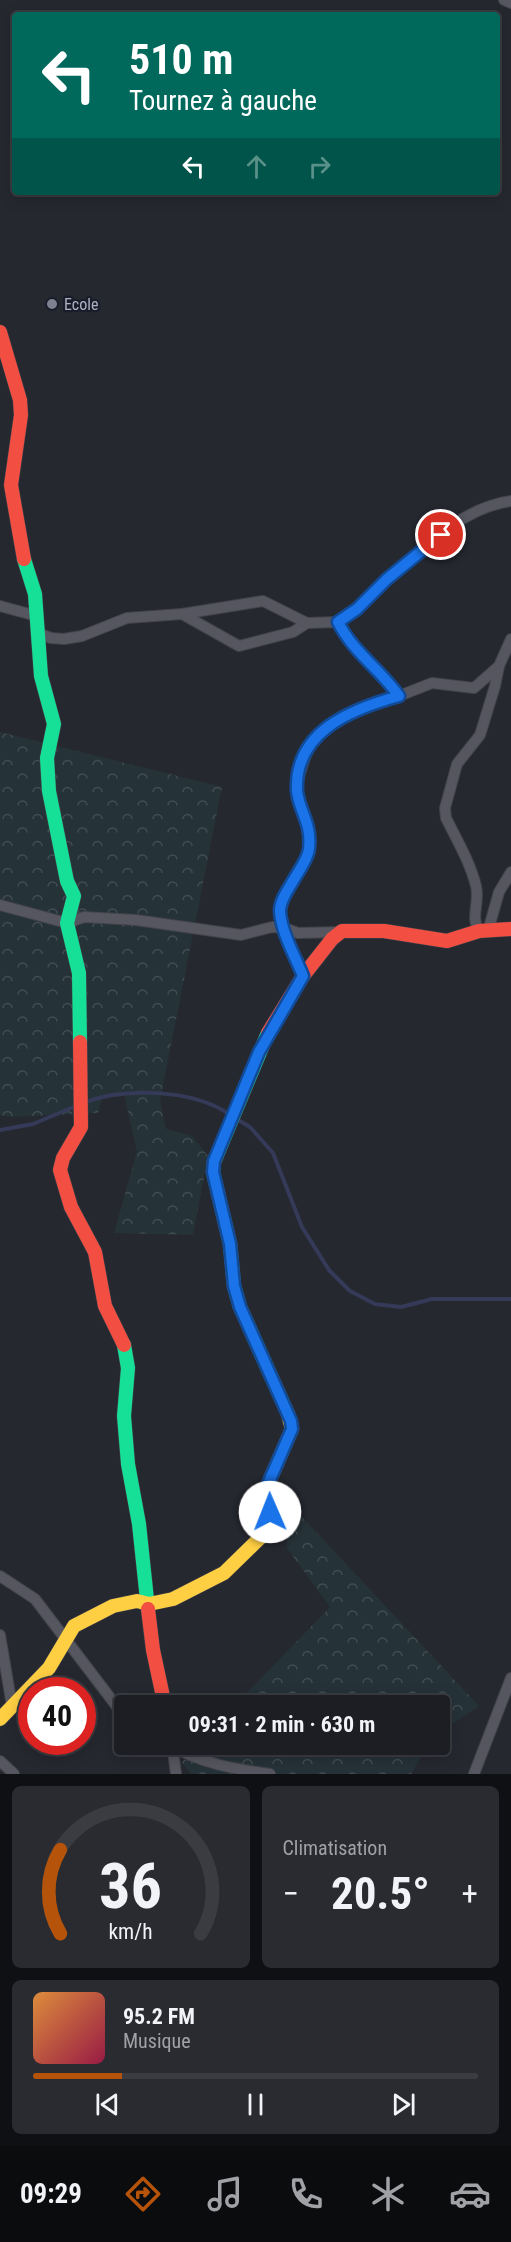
<!DOCTYPE html>
<html lang="fr">
<head>
<meta charset="utf-8">
<style>
  :root { --surface:#1c1e24; --page:#292b31; --text:#f1f3f6; --muted:#a0a2a6; --line:#3a3c41; --accent:#b45309 }
  body { margin:0; font-family:"Roboto Condensed",sans-serif; background:var(--page); color:var(--text); height:100vh; display:flex; flex-direction:column; font-size:22px; white-space:nowrap }
  * { box-sizing:border-box; margin:0 }
  p { font-size:20px; color:var(--muted) }
  .icon { flex:none; width:33px; height:33px; fill:none; stroke:currentColor; stroke-width:2; stroke-linecap:round; stroke-linejoin:round }
  .map { position:relative; height:1774px; overflow:hidden }
  .sheet { display:flex; flex-direction:column; gap:12px; padding:12px; background:#0f1014; flex:1 }
  .sheet>* { flex:none }
  .hud { position:absolute; left:12px; top:12px; width:488px; height:183px; border-radius:6px; box-shadow:0 3px 15px #0003,0 0 0 2px var(--line); background:#00695c; color:#fff; overflow:hidden }
  .speed { position:absolute; left:18px; top:1677px; display:flex; gap:12px; font-size:30px; font-weight:700; text-align:center }
  .speed>* { display:grid; place-content:center; width:78px; height:78px; border-radius:50%; background:var(--surface); box-shadow:0 3px 15px #0003,0 0 0 2px var(--line); line-height:1 }
  .speed .limit { border:9px solid #d22; background:#fff; color:#111 }
  .pin { position:absolute; display:grid; place-items:center; width:51px; height:51px; color:#fff; margin:-26px; border:3px solid #fff; border-radius:50%; box-shadow:0 2px 6px #0007 }
  .me { position:absolute; width:66px; margin:-33px; rotate:359deg; stroke-linejoin:round; filter:drop-shadow(0 0 4px #0008) }
  .turn { display:flex; align-items:center; gap:21px; height:126px; padding:0 18px; font-size:27px }
  .turn .icon { width:78px; height:78px; stroke-width:2.5 }
  .turn b { display:block; font-size:42px; line-height:51px }
  .lanes { display:flex; align-items:center; height:57px; padding:0 18px; background:#0003; justify-content:center; gap:30px; direction:ltr }
  .lanes .off { opacity:.35 }
  .big { font-size:45px; font-weight:700; line-height:1.1 }
  .sheet .tile { flex:1; display:flex; flex-direction:column; justify-content:center; gap:9px; min-width:0; padding:0 21px; border-radius:9px; background:var(--page) }
  .sheet .dial { align-items:center; gap:0 }
  .dial svg { height:156px; overflow:visible; fill:none; stroke:var(--line); stroke-width:7; stroke-linecap:round; text-anchor:middle }
  .dial text { fill:var(--text); stroke:none }
  .song { display:flex; align-items:center; gap:18px }
  .cover { width:72px; height:72px; border-radius:9px; background:linear-gradient(135deg,hsl(30 70% 55%),hsl(340 70% 35%)) }
  .played { height:6px; border-radius:3px; background:linear-gradient(90deg,var(--accent) 20%,var(--line) 20%) }
  .keys { display:flex; justify-content:space-around; direction:ltr }
  .heat { display:flex; justify-content:space-between; align-items:center; font-size:33px; direction:ltr }
  .sheet .tiles { flex:1; display:grid; gap:12px; grid-template-columns:1fr 1fr }
  .tile:last-child { grid-column:span 2 }
  .trip { position:absolute; left:114px; top:1695px; width:336px; height:60px; border-radius:6px; background:var(--surface); box-shadow:0 3px 15px #0003,0 0 0 2px var(--line); font-weight:700; line-height:60px; text-align:center }
  .dock { display:flex; height:96px; justify-content:space-around; align-items:center; background:#0b0c0e; color:var(--muted) }
  .dock .icon { width:42px; height:42px }
  .dock .on { color:var(--accent) }
  .dock b { font-size:27px; color:var(--text) }
  .map>svg:first-child { display:block }
  .forest { fill:url(#forest-crowns) }
  .lines { fill:none; stroke-linecap:round; stroke-linejoin:round }
  .stream { stroke:#343a57; stroke-width:4 }
  .street-casing { stroke:#43444b; stroke-width:12 }
  .fast-casing { stroke:#43444b; stroke-width:15 }
  .slow-casing { stroke:#43444b; stroke-width:15 }
  .jam-casing { stroke:#43444b; stroke-width:15 }
  .street { stroke:#55565f; stroke-width:10 }
  .fast { stroke:#16e098; stroke-width:14 }
  .slow { stroke:#ffcf43; stroke-width:14 }
  .jam { stroke:#f24e42; stroke-width:14 }
  .route-casing { stroke:#114b97; stroke-width:15 }
  .route { stroke:#1a73e8; stroke-width:10 }
  .poi-dot { fill:#7e8190; stroke:#191d2a; stroke-width:2 }
  .labels { text-anchor:middle; stroke-width:4.5; stroke-linejoin:round; paint-order:stroke }
  .poi-label { font-size:16px; fill:#aeb1c3; stroke:#191d2a; text-anchor:start }
</style>
</head>
<body>
<div class="map">
<svg width="511" height="1774" viewBox="0 0 511 1774">
  <defs>
    <pattern id="forest-crowns" width="20" height="18" patternUnits="userSpaceOnUse" patternTransform="scale(1.5)"><rect width="20" height="18" fill="#253238"/><path d="M2 6a3 3 0 1 1 6 0M12 15a3 3 0 1 1 6 0" fill="none" stroke="#424d53"/></pattern>
  </defs>
  <rect width="100%" height="100%" fill="#262830"/>
  <!-- forest -->
  <g class="forest">
    <polygon points="0,732 222,787 160,1101 166,1129 192,1136 208,1156 193,1235 114,1233 137,1151 124,1095 103,1095 98,1113 10,1117 0,1115"/>
    <polygon points="290,1504 479,1706 440,1732 440,1706 235,1705 330,1607 287,1548 285,1508"/>
    <polygon points="198,1745 428,1745 411,1774 191,1774 182,1762"/>
  </g>
  <g class="lines">
    <!-- stream -->
    <g class="stream">
      <path d="M83,1103C123,1087 192,1089 229,1114"/>
      <polyline points="235,1118 250,1127 273,1153 302,1227 329,1270 350,1291 375,1304 401,1307 432,1299 511,1299"/>
      <polyline points="0,1130 33,1124 76,1106"/>
    </g>
    <!-- street casing -->
    <g class="street-casing">
      <g id="street">
        <polyline points="504,0 511,3"/>
        <polyline points="0,606 37,616"/>
        <polyline points="182,614 239,646 293,632 307,623"/>
        <path d="M338,622C393,585 441,511 511,501"/>
        <path d="M40,634L51,638L64,639L82,636L127,618L182,614L263,601L307,623L338,622C353,652 380,669 399,696L432,683L474,688L499,666L511,639"/>
        <polyline points="0,905 67,923 84,917 136,920 241,935 272,927 284,928 298,933 342,932"/>
        <path d="M479,931C470,916 480,904 476,886C470,862 457,840 446,818L445,808L457,764L480,735L495,686L499,666"/>
        <polyline points="488,931 499,892 511,872"/>
        <path d="M303,976C295,956 281,932 280,911C280,900 288,890 292,881C298,872 308,859 309,849C312,823 299,811 297,791C297,781 300,773 303,764C315,720 359,707 399,696"/>
        <polyline points="0,1576 35,1599 124,1716"/>
        <polyline points="0,1635 12,1706"/>
        <path d="M168,1744C199,1763 234,1769 270,1774"/>
        <polyline points="172,1744 176,1774"/>
        <polyline points="0,1761 14,1774"/>
        <polyline points="474,1774 511,1678"/>
      </g>
    </g>
    <!-- fast casing -->
    <g class="fast-casing">
      <g id="fast">
        <polyline points="24,559 35,594 41,676 54,724 47,758 49,791 67,881 74,896 67,923 79,973 80,1042"/>
        <polyline points="268,1033 214,1162 213,1172 230,1244 234,1286 240,1307 288,1414"/>
        <polyline points="124,1345 128,1368 124,1416 128,1464 139,1524 148,1609"/>
      </g>
    </g>
    <!-- slow casing -->
    <g class="slow-casing">
      <polyline id="slow" points="0,1719 49,1668 74,1626 113,1606 137,1601 149,1604 173,1599 224,1573 263,1535 269,1512 268,1484 292,1429 288,1414"/>
    </g>
    <!-- jam casing -->
    <g class="jam-casing">
      <g id="jam">
        <polyline points="0,332 20,400 21,415 11,485 24,559"/>
        <polyline points="268,1033 303,976 332,939 342,931 384,931 447,941 479,931 511,929"/>
        <polyline points="80,1042 81,1127 63,1158 60,1170 71,1207 95,1252 105,1306 124,1345"/>
        <polyline points="148,1609 153,1650 165,1706"/>
      </g>
    </g>
    <!-- street -->
    <use href="#street" class="street"/>
    <!-- fast -->
    <use href="#fast" class="fast"/>
    <!-- slow -->
    <use href="#slow" class="slow"/>
    <!-- jam -->
    <use href="#jam" class="jam"/>
  </g>
  <g class="lines">
    <!-- route casing -->
    <g class="route-casing">
      <path id="route" d="M270,1512L268,1484L292,1429L291,1421L240,1307L234,1286L230,1244L213,1172L214,1161L259,1052L303,976C295,956 281,932 280,911C280,900 288,890 293,881C298,872 308,859 309,849C312,823 299,811 297,791C294,731 352,709 399,696C380,669 353,652 338,622L357,609L387,579L441,535"/>
    </g>
    <!-- route -->
    <use href="#route" class="route"/>
  </g>
  <!-- markers -->
  <circle class="poi-dot" cx="52" cy="304" r="6"/>
  <g class="labels">
    <!-- poi labels -->
    <g class="poi-label">
      <text x="64" y="310">Ecole</text>
    </g>
  </g>
</svg>
<div class="speed"><div class="limit">40</div></div>
<div class="pin" style="left:441px;top:535px;background:#d93025"><svg class="icon" aria-label="arrive" viewBox="0 0 24 24"><path d="M6 21V4h12l-3 4 3 4H6"/></svg></div>
<svg class="me" style="left:270px;top:1512px" viewBox="-20 -20 40 40"><circle r="19" fill="#fff"/><path d="M0-13L10 11 0 6-10 11z" fill="#1a73e8"/></svg>
<div class="trip">09:31 · 2 min · 630 m</div>
<div class="hud">
<div class="turn"><svg class="icon" aria-label="left" viewBox="0 0 24 24"><path d="M17 20v-9H6M10 6l-5 5 5 5"/></svg><div><b>510 m</b>Tournez à gauche</div></div>
<div class="lanes"><svg class="icon" aria-label="left" viewBox="0 0 24 24"><path d="M17 20v-9H6M10 6l-5 5 5 5"/></svg><svg class="icon off" aria-label="ahead" viewBox="0 0 24 24"><path d="M12 20V5M6 11l6-6 6 6"/></svg><svg class="icon off" aria-label="right" viewBox="0 0 24 24"><path d="M7 20v-9h11M14 6l5 5-5 5"/></svg></div>
</div>
</div>
<section class="sheet">
<div class="tiles">
<div class="tile dial"><svg viewBox="0 0 100 80">
<path d="M14 69A42 42 0 1 1 86 69"/>
<path d="M14 69A42 42 0 0 1 14 26" stroke="#b45309"/>
<text x="50" y="56" font-size="32" font-weight="700">36</text>
<text x="50" y="72" font-size="11">km/h</text>
</svg></div>
<div class="tile"><p>Climatisation</p>
<div class="heat"><a>−</a><b class="big">20.5°</b><a>+</a></div>
</div>
<div class="tile">
<div class="song"><i class="cover"></i><div><b>95.2 FM</b><p>Musique</p></div></div>
<div class="played"></div>
<div class="keys"><svg class="icon" aria-label="previous" viewBox="0 0 24 24"><path d="M18 5L8 12l10 7zM5 5v14"/></svg><svg class="icon" aria-label="pause" viewBox="0 0 24 24"><path d="M8 5v14M16 5v14"/></svg><svg class="icon" aria-label="next" viewBox="0 0 24 24"><path d="M6 5l10 7-10 7zM19 5v14"/></svg></div>
</div>
</div>
</section>
<nav class="dock">
<b>09:29</b>
<svg class="icon on" aria-label="directions" viewBox="0 0 24 24"><path d="M12 3l9 9-9 9-9-9zM9 14v-3h6M13 9l2 2-2 2"/></svg>
<svg class="icon" aria-label="music" viewBox="0 0 24 24"><path d="M9 18V5l10-2v13"/><circle cx="6" cy="18" r="3"/><circle cx="16" cy="16" r="3"/></svg>
<svg class="icon" aria-label="phone" viewBox="0 0 24 24"><path d="M5 4h4l2 5-3 2q2 4 5 5l2-3 5 2v4C11 20 4 13 5 4z"/></svg>
<svg class="icon" aria-label="climate" viewBox="0 0 24 24"><path d="M12 3v18M4 7l16 10M4 17L20 7"/></svg>
<svg class="icon" aria-label="car" viewBox="0 0 24 24"><path d="M5 17H2v-5l4-1 3-4h7l3 4 3 1v5h-3M9 17h6M6 11h13"/><circle cx="7" cy="17" r="2"/><circle cx="17" cy="17" r="2"/></svg>
</nav>
</body>
</html>
